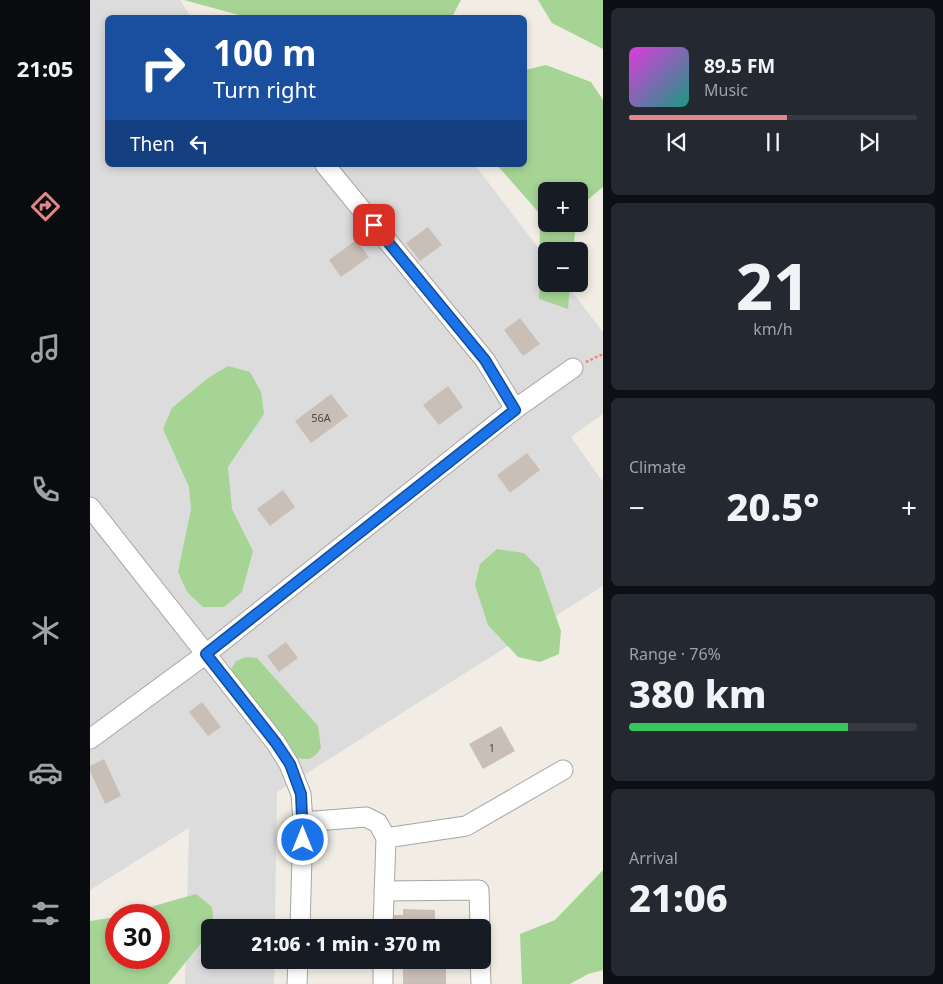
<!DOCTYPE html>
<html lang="en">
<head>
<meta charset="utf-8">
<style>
  :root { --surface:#171b24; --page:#242831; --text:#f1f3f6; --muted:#9ea1a6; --line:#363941; --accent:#e18787 }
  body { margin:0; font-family:"Noto Sans",sans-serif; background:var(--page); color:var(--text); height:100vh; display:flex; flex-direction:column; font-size:19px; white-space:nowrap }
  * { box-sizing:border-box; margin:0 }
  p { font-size:16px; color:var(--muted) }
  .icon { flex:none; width:28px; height:28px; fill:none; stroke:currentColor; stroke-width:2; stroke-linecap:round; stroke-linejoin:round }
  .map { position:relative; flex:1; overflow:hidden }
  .drawer { display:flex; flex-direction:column; gap:8px; padding:8px; background:#0d0f14; width:340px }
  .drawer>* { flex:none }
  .top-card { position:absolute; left:15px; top:15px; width:422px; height:152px; border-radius:8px; box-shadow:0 2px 8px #0003; background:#1a4fa0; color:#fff; overflow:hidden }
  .controls { position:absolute; left:448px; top:182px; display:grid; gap:10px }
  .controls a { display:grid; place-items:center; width:50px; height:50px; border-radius:8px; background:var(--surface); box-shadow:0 2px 8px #0003; font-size:25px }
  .speed { position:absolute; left:15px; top:904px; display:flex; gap:10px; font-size:25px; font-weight:700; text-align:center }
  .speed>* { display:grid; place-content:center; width:65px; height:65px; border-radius:50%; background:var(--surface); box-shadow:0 2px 8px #0003; line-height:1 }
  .speed .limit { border:8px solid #d22; background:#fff; color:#111 }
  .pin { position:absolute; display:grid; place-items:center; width:42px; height:42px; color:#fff; margin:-21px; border-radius:10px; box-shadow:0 2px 8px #0006 }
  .me { position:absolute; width:55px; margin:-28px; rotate:0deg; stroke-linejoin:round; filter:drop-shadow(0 0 4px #0008) }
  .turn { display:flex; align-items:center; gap:18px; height:105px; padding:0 25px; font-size:22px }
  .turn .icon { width:65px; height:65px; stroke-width:2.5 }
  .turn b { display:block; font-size:35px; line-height:42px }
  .then { display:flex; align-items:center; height:48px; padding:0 25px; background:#0003; gap:10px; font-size:19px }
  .big { font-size:38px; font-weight:800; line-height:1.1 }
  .drawer .widget { flex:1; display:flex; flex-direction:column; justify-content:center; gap:8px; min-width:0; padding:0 18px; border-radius:8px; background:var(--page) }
  .drawer .dial { align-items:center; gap:0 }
  .dial b { font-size:65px; line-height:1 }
  .song { display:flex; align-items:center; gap:15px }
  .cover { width:60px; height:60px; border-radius:8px; background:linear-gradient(135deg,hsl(300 70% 55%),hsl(170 70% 35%)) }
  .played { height:5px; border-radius:2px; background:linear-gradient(90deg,var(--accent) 55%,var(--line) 55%) }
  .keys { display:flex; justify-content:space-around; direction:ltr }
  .heat { display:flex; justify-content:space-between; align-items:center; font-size:28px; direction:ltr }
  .charge { height:8px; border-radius:4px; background:linear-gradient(90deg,#34c759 76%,var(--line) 0) }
  .trip { position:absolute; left:111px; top:919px; width:290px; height:50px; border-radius:8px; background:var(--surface); box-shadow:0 2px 8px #0003; font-weight:800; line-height:50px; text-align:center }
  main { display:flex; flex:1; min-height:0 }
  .tab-bar { display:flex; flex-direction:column; width:90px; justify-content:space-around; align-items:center; background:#090b0e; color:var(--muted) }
  .tab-bar .icon { width:35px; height:35px }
  .tab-bar .on { color:var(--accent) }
  .tab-bar b { font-size:22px; color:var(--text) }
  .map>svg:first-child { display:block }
  .residential { fill:#dddcdc }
  .forest { fill:#a6d495 }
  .building { fill:#c9bfb7 }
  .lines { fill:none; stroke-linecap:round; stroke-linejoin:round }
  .minor-casing { stroke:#a6a6a6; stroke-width:21 }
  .path { stroke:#ff7a67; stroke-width:2.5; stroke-dasharray:2.5 2.5; stroke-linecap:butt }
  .minor { stroke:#fff; stroke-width:19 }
  .route-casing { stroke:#114b97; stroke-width:12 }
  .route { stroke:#1a73e8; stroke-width:9 }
  .labels { text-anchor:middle; stroke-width:5; stroke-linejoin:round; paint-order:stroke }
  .number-label { font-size:11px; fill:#4a4745 }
</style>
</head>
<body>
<main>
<nav class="tab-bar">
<b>21:05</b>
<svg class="icon on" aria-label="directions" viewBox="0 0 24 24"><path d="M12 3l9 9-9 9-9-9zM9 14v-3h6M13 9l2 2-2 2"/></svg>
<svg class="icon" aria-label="music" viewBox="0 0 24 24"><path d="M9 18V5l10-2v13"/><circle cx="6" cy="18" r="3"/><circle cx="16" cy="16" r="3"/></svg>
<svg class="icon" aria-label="phone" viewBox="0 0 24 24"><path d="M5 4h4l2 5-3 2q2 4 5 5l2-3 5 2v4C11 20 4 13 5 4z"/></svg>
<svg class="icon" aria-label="climate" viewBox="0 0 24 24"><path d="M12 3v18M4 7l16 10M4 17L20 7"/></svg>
<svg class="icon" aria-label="car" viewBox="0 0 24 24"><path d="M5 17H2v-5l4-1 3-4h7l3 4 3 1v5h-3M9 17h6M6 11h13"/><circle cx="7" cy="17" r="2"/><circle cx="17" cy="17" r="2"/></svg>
<svg class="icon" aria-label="filters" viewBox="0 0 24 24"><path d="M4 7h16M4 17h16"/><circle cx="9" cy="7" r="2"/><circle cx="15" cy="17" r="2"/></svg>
</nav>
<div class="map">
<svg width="513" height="984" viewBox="0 0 513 984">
  <rect width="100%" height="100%" fill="#f1ede4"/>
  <!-- residential -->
  <polygon class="residential" points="0,0 90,0 101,17 18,18 18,165 385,165 456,258 456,284 476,284 513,332 513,414 481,437 513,482 513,586 187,792 185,927 120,928 120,960 185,960 184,984 95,984 99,828 0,890"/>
  <!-- forest -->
  <g class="forest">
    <polygon points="94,0 371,0 362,17 156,17"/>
    <polygon points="448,0 513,0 513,49 462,23"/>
    <polygon points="456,65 501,82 513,100 513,187 489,207 489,191 456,191 456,224 486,224 483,251 456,251 456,284 480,284 478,309 449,299 450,214 407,165 435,165 435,70"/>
    <polygon points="138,366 160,372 171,392 174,414 138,467 142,509 163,551 152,592 134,607 113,607 97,592 88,572 101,509 99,487 73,429 82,408 118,378"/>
    <polygon points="407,549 434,553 449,568 471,631 469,654 450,662 428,657 398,625 385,585 390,564"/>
    <path d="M156,657L167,658L228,726L231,748C223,760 218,761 204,757L140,671L146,661Z"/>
    <polygon points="513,870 513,970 498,974 480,984 432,984 430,934 465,920"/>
    <polygon points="106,894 122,907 124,927 120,928 120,932 78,984 0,984 0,921 26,917 26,958 69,958 69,915 32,915"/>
  </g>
  <!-- building -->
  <g class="building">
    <polygon points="338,227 352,245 330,261 316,243"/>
    <polygon points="266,240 279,257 251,277 239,260"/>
    <polygon points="430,318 450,344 433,356 414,330"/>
    <polygon points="358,386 373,407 349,425 333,405"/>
    <polygon points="241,394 258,416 221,443 205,421"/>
    <polygon points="437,453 450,470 420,493 407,475"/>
    <polygon points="193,490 205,507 180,526 167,509"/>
    <polygon points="196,642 208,658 189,672 177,656"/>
    <polygon points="112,702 131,727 118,736 99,712"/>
    <polygon points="411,726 425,751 393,769 379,744"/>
    <polygon points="14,759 31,796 15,804 0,771 0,766"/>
    <polygon points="313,909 345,910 345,928 300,928 300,915 313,915"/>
    <polygon points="300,960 356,960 356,984 313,984 313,967 300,967"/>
  </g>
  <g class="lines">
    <!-- minor casing -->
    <g class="minor-casing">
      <g id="minor">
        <polyline points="235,165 395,360 425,409"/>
        <polyline points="0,507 186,743 199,764 211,794 213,822 210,928"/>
        <polyline points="0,739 116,654 425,409 483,368"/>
        <polyline points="213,822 276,817 288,823 296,838 293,928"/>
        <polyline points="296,838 376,826 473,770"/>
        <polyline points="294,891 389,890 390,928"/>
        <polyline points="390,960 391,984"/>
        <polyline points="207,984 208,960"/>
        <polyline points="293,984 293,960"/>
      </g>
    </g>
    <!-- path -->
    <polyline class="path" points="496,362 513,354"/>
    <!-- minor -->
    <use href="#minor" class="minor"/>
  </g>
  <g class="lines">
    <!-- route casing -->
    <g class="route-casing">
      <polyline id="route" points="213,840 211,794 200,764 186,743 116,654 425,410 395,360 284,225"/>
    </g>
    <!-- route -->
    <use href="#route" class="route"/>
  </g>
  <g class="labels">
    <!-- number labels -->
    <g class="number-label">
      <text x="231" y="422">56А</text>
      <text x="402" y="752">1</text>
    </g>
  </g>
</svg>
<div class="controls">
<a>+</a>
<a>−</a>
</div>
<div class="speed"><div class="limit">30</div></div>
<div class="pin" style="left:284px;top:225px;background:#d93025"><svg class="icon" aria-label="arrive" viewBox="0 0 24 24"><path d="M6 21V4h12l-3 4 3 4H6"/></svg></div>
<svg class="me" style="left:213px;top:840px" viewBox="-20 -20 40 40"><circle r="17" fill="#1a73e8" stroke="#fff" stroke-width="3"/><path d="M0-11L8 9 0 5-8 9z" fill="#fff"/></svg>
<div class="trip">21:06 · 1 min · 370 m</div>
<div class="top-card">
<div class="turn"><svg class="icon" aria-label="right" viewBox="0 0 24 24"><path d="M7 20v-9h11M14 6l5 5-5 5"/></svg><div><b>100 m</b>Turn right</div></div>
<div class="then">Then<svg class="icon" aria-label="left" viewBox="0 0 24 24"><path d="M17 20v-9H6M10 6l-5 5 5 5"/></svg></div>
</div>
</div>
<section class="drawer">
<div class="widget">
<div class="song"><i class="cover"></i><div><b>89.5 FM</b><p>Music</p></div></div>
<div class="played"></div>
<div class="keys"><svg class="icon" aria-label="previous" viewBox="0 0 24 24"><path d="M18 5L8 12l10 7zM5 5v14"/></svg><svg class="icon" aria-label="pause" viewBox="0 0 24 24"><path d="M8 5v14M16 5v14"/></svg><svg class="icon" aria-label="next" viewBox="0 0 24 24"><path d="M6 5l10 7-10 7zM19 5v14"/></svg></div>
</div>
<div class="widget dial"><b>21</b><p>km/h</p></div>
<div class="widget"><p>Climate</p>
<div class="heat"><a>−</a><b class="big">20.5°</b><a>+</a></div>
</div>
<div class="widget"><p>Range · 76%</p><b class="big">380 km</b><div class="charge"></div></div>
<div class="widget"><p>Arrival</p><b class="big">21:06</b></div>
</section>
</main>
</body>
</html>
